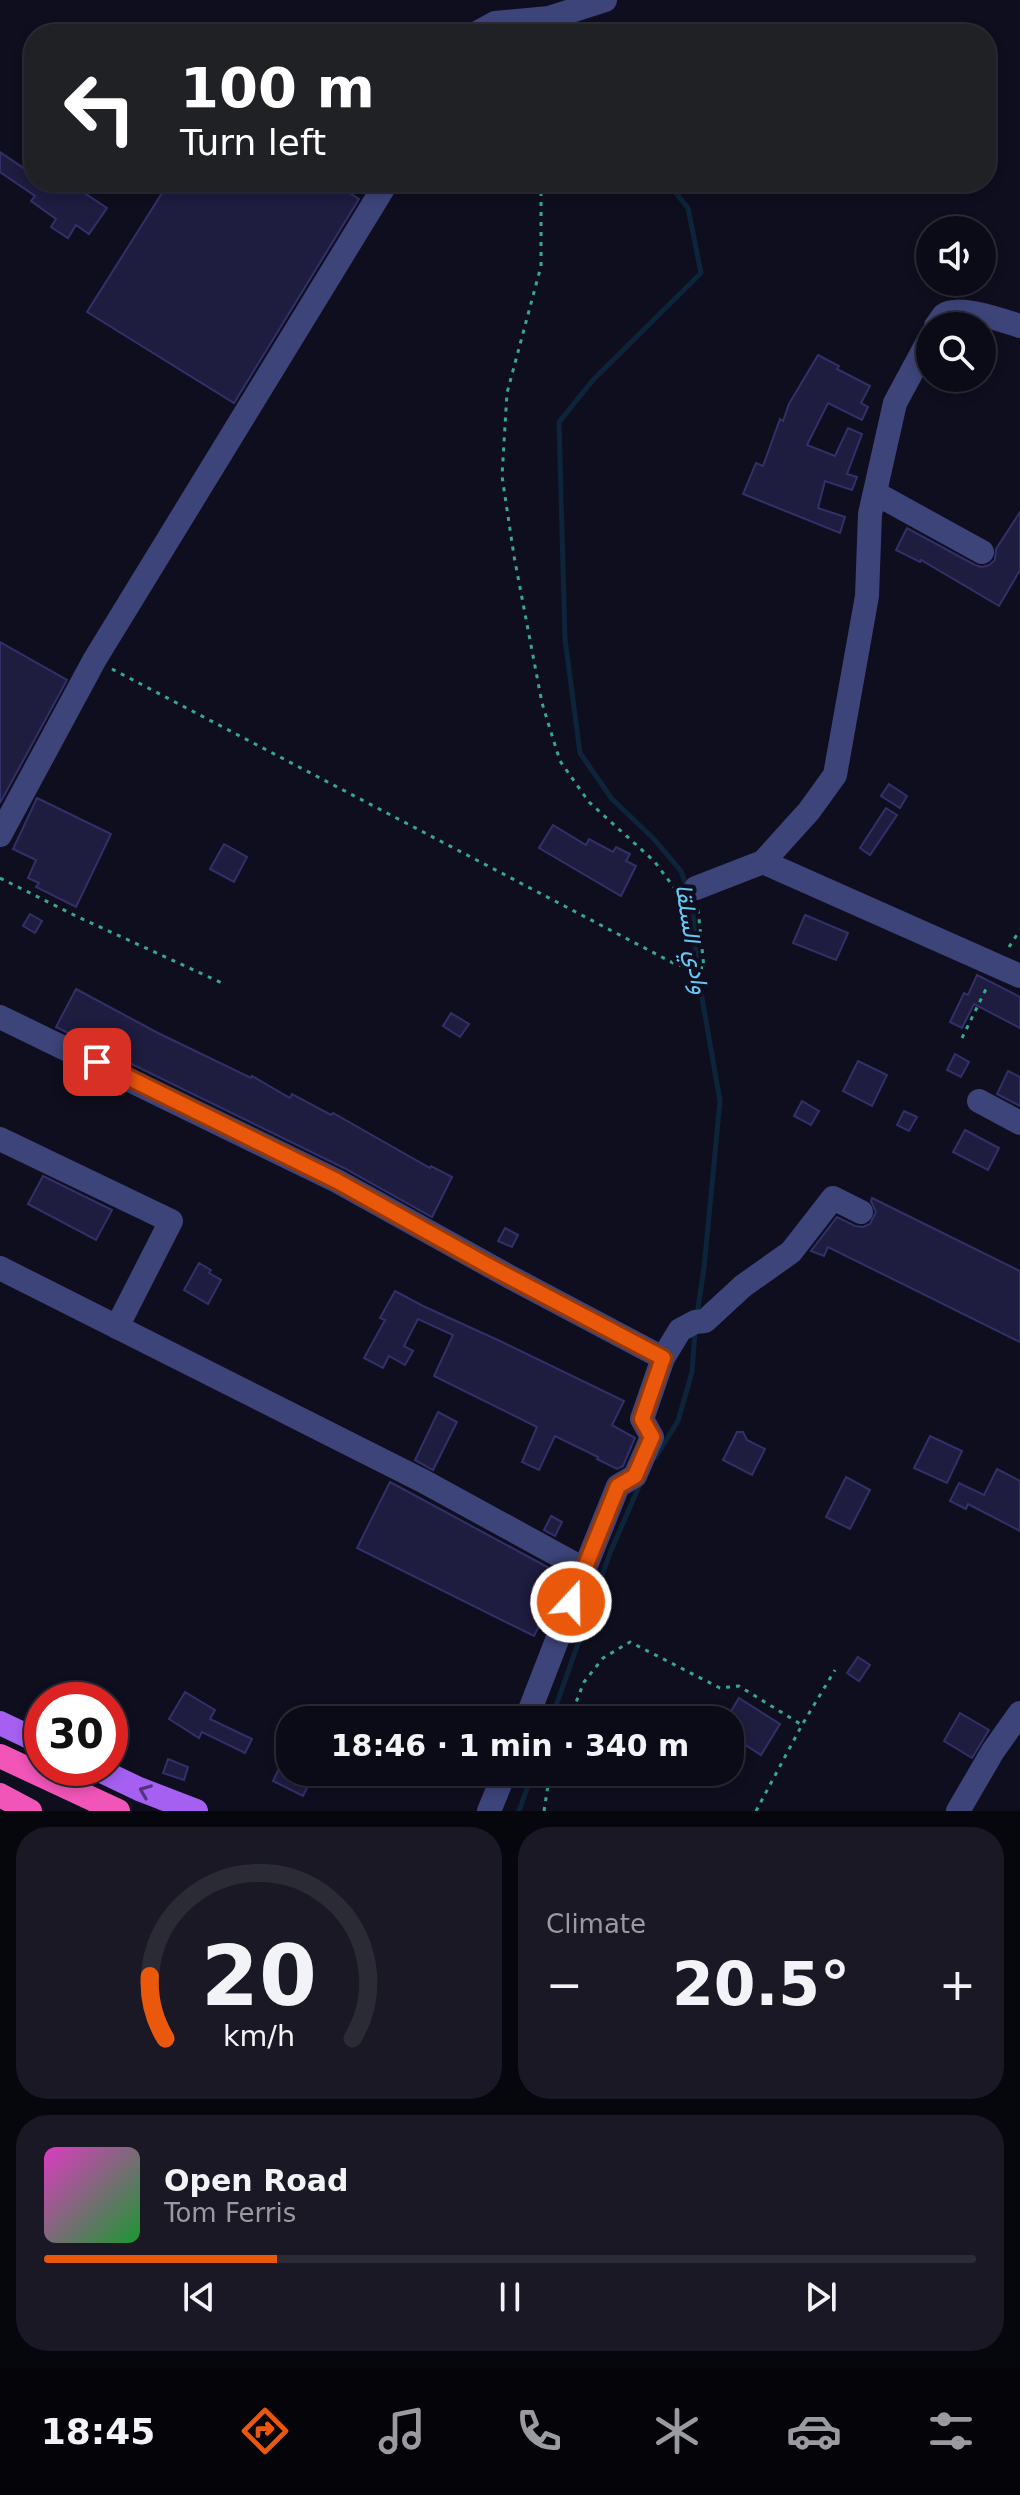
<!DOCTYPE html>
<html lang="en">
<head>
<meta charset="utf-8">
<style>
  :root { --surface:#0b0a17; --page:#191824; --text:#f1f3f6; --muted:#9a9aa1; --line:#2b2b36; --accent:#ea580c }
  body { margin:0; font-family:"DejaVu Sans",Vazirmatn,sans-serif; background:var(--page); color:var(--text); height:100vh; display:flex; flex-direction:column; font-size:30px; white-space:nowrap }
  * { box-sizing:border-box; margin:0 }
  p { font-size:26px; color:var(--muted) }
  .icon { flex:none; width:44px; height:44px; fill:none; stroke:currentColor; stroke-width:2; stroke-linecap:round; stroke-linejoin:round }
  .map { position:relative; height:1811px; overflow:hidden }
  .sheet { display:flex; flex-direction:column; gap:16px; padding:16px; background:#06060d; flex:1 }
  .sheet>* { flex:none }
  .guide { position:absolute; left:24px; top:24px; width:972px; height:168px; border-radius:32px; box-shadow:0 4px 12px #0003,0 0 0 2px var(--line); background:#202124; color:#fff; overflow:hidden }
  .buttons { position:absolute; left:916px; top:216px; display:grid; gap:16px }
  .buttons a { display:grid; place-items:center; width:80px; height:80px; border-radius:50%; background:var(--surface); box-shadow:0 4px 12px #0003,0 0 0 2px var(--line); font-size:40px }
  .speed { position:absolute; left:24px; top:1682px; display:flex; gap:16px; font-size:40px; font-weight:700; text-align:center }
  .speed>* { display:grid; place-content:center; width:104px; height:104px; border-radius:50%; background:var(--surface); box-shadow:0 4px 12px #0003,0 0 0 2px var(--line); line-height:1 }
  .speed .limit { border:12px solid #d22; background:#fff; color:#111 }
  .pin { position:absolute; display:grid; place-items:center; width:68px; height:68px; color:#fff; margin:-34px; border-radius:16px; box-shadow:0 4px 12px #0006 }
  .me { position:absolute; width:88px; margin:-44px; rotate:21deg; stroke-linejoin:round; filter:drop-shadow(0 0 6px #0008) }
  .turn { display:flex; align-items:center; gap:28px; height:168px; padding:0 24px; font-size:36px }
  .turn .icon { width:104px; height:104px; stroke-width:2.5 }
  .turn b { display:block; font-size:56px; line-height:68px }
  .big { font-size:60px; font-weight:600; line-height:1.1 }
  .sheet .card { flex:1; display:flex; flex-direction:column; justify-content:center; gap:12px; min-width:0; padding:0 28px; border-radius:32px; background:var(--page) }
  .sheet .dial { align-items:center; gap:0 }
  .dial svg { height:208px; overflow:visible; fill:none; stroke:var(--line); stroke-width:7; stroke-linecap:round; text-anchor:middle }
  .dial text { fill:var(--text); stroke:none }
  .song { display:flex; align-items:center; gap:24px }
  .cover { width:96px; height:96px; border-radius:12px; background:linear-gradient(135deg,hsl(310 70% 55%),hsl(130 70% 35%)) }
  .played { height:8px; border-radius:4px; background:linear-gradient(90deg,var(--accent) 25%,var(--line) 25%) }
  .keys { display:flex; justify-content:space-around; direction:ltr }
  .heat { display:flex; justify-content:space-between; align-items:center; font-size:44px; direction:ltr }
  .sheet .tiles { flex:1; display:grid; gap:16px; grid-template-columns:1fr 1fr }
  .card:last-child { grid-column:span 2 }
  .trip { position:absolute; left:276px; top:1706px; width:468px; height:80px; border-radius:32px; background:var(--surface); box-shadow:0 4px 12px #0003,0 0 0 2px var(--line); font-weight:600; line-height:80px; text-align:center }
  .menu { display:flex; height:128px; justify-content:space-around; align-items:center; background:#040409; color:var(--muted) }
  .menu .icon { width:56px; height:56px }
  .menu .current { color:var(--accent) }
  .menu b { font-size:36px; color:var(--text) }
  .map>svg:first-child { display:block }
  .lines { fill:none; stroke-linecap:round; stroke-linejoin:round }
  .stream { stroke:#0d243a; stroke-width:5 }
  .building { fill:#1e1c3f; stroke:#323069; stroke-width:2 }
  .path { stroke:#37a890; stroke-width:3; stroke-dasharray:4 6; stroke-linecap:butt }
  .minor { stroke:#3d447a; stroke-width:24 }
  .major { stroke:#a560f2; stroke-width:24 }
  .highway { stroke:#f155b8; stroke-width:24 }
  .oneway { stroke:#52337e }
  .route-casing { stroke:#983908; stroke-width:20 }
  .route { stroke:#ea580c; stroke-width:14 }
  .labels { text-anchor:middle; stroke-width:8; stroke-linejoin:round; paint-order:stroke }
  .water-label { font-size:24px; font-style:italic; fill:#67c8f3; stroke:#0f0e1f }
</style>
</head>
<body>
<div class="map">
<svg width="1020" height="1811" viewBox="0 0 1020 1811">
  <rect width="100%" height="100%" fill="#0f0e1f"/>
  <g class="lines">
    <!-- stream -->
    <g class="stream">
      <polyline points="667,182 688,208 701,273 593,380 559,422 565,639 580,753 612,799 654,839 681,871 692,902 697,969 720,1101 704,1268 697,1315"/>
      <polyline points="655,1458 678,1421 692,1372 695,1332"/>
      <polyline points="551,1720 610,1553 640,1484"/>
      <polyline points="519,1811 533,1772"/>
    </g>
  </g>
  <!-- building -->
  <g class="building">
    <polygon points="0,152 25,169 34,156 34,182 81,182 77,188 107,208 89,234 76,225 68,238 51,227 56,219 31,201 35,196 0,172"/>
    <polygon points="169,182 333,182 359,199 234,403 87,312"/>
    <polygon points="818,355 839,366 837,369 870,386 861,403 868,407 862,420 828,403 807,445 835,456 848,428 862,434 847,474 857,477 852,490 825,481 818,508 845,517 840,533 743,494 756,463 763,466 780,419 783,421 789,404"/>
    <polygon points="1020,512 1020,570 999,606 921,560 920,562 896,550 907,528 975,565 982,567 989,565 995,560 996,549"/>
    <polygon points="0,642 67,680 0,803"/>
    <polygon points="889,784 907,796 900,808 881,796"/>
    <polygon points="37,798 111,834 76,907 36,887 39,883 28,878 36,860 13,849"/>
    <polygon points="886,808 897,815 870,855 860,848"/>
    <polygon points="553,825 586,845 589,839 613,852 616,847 630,854 626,861 636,866 621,896 539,848"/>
    <polygon points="224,844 247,857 234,882 210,869"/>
    <polygon points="30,914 42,921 35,933 23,926"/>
    <polygon points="805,915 848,933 836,960 793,943"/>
    <polygon points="977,975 1020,997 1020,1028 974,1004 962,1028 950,1022 964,993 968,995"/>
    <polygon points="76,989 158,1033 251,1078 252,1076 290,1098 292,1094 331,1115 333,1113 430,1168 431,1166 452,1177 432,1217 344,1168 56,1027"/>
    <polygon points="451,1013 469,1024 460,1037 443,1026"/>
    <polygon points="955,1054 969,1062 961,1077 947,1070"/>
    <polygon points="858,1061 887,1075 872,1106 843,1091"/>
    <polygon points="1008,1071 1020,1077 1020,1106 997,1094"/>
    <polygon points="802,1101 819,1111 811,1125 794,1116"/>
    <polygon points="904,1111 917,1117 909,1131 897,1125"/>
    <polygon points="965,1130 999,1148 988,1170 953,1152"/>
    <polygon points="43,1176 112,1210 96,1240 28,1204"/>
    <polygon points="872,1198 1020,1271 1020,1342 828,1247 824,1256 811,1251 837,1217 855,1226 863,1227 870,1224 876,1212 871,1201"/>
    <polygon points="505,1228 518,1235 512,1247 498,1241"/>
    <polygon points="199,1263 211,1270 209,1273 221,1280 208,1304 184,1290"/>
    <polygon points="395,1291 423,1306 500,1341 624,1401 612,1425 635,1438 623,1466 617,1469 597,1459 598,1457 555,1436 539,1470 522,1462 537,1427 434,1376 453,1335 418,1319 404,1346 413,1351 405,1365 389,1356 383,1368 364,1358 385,1320 380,1318"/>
    <polygon points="438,1412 457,1422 433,1470 415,1460"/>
    <polygon points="737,1432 743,1432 747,1440 765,1449 752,1475 723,1460"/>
    <polygon points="930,1436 962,1451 947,1483 914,1468"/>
    <polygon points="997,1469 1020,1481 1020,1531 968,1504 966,1509 950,1501 959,1483 984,1495"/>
    <polygon points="846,1477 870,1490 850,1529 826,1517"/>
    <polygon points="390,1482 564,1576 534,1636 357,1548"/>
    <polygon points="551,1516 562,1522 555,1536 544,1530"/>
    <polygon points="858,1657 870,1665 859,1681 847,1673"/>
    <polygon points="185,1692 215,1710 210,1719 252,1739 245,1753 202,1732 199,1738 169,1719"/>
    <polygon points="739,1698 780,1724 761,1755 730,1735 730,1713"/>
    <polygon points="960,1713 989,1730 972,1758 944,1741"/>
    <polygon points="290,1746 290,1772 315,1772 303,1796 273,1781"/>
    <polygon points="168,1759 188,1767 184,1780 163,1773"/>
  </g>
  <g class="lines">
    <!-- path -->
    <g class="path">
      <polyline points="541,182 541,266 507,393 502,476 514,556 542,703 560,761 589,802 654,861 676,890"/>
      <polyline points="112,669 677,965 704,968 698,909"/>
      <polyline points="0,878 76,916 222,983"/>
      <polyline points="1009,947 1020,930"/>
      <polyline points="962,1038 988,985"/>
      <polyline points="569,1720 584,1682 603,1658 630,1642 720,1688 739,1686 802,1725"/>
      <polyline points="544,1811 550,1772"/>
      <polyline points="756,1811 802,1725 835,1670"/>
    </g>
    <!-- minor -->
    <g class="minor">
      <polyline points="475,34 495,23 549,18 605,0"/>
      <path d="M936,326C937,325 943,316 944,315C958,304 1004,321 1020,326"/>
      <polyline points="875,493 982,552"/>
      <polyline points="0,835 95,659 387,182"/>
      <polyline points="763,862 809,811 835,775 867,596 870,514 895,403 930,338"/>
      <polyline points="696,888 763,862 1020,976"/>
      <polyline points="0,1017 337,1181 510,1277 663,1358"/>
      <polyline points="979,1101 1020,1123"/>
      <polyline points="0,1139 171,1221 117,1327"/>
      <polyline points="0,1268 423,1481 571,1562 583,1573 526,1720"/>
      <polyline points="583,1573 618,1486 635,1476 652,1437 642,1419 663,1358 680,1330 695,1322 705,1321 743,1286 791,1252 833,1198 861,1212"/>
      <polyline points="489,1811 505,1772"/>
      <polyline points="958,1811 993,1751 1020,1713"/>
    </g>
    <!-- major -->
    <g class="major">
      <polyline points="0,1723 42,1743"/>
      <polyline points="95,1768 139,1789 196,1811"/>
    </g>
    <!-- highway -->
    <g class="highway">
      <polyline points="0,1756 118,1811"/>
      <polyline points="0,1795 30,1811"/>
    </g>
  </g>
  <!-- one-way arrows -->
  <defs><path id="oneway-chevron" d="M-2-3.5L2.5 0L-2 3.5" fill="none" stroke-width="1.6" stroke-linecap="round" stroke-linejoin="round" transform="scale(2)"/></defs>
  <use class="oneway" href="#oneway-chevron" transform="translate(145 1791) rotate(-158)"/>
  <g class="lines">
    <!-- route casing -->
    <g class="route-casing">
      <polyline id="route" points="97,1062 337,1181 487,1265 663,1358 642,1419 652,1437 635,1476 618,1486 571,1602"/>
    </g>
    <!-- route -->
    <use href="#route" class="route"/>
  </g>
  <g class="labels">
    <!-- water labels -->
    <g class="water-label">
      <text transform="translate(692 939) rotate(81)" y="8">وادي السلقا</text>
    </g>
  </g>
</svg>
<div class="buttons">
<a><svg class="icon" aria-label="sound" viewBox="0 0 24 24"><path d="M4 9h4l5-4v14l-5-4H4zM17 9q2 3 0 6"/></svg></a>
<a><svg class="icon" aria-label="search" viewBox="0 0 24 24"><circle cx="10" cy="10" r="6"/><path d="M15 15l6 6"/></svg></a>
</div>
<div class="speed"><div class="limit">30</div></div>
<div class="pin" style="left:97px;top:1062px;background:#d93025"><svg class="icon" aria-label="arrive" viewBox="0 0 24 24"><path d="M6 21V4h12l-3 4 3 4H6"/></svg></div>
<svg class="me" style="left:571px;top:1602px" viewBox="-20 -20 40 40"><circle r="17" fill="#ea580c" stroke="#fff" stroke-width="3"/><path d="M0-11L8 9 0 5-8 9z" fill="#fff"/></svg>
<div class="trip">18:46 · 1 min · 340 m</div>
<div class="guide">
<div class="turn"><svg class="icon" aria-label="left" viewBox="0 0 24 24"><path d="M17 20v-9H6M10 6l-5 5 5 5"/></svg><div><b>100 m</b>Turn left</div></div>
</div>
</div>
<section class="sheet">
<div class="tiles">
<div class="card dial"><svg viewBox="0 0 100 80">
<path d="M14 69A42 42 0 1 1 86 69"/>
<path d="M14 69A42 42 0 0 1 8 45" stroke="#ea580c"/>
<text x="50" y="56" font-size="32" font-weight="700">20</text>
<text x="50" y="72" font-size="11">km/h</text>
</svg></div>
<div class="card"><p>Climate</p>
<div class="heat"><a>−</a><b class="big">20.5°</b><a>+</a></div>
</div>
<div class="card">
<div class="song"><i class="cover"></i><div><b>Open Road</b><p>Tom Ferris</p></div></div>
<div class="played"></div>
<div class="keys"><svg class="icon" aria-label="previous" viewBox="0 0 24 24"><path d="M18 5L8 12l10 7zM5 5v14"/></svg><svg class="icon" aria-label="pause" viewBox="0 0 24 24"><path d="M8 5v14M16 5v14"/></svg><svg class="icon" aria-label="next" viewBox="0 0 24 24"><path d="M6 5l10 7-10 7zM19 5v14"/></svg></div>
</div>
</div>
</section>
<nav class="menu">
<b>18:45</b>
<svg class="icon current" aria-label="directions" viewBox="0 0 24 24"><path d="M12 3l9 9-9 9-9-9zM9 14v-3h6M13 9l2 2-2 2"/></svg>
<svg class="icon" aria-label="music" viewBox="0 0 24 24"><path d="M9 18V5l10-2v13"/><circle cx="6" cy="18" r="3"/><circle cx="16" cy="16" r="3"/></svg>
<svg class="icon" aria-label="phone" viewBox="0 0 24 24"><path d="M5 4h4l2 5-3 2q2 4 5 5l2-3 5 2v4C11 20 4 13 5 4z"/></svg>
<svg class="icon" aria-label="climate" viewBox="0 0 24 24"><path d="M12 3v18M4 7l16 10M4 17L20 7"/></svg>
<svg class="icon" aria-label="car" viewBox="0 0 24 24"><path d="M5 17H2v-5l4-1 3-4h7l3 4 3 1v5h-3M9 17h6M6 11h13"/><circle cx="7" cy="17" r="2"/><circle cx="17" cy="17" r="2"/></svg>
<svg class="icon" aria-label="filters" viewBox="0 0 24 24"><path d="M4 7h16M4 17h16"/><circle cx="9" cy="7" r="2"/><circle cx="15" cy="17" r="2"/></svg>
</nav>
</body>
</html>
